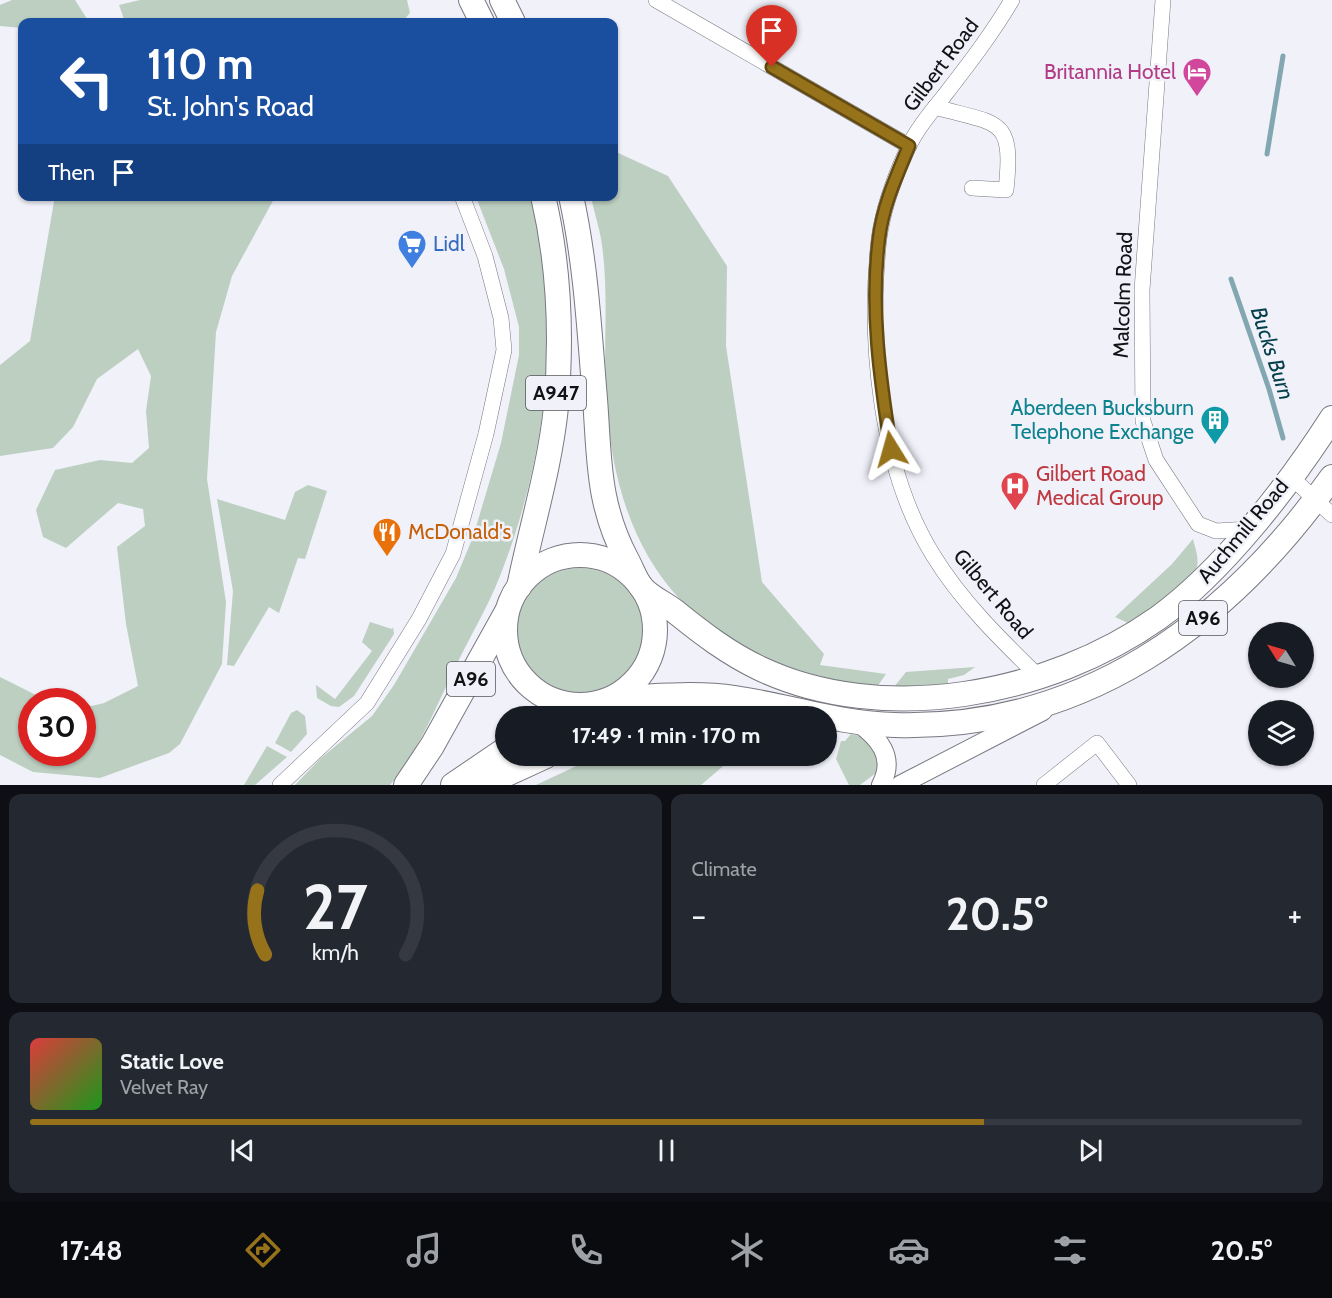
<!DOCTYPE html>
<html lang="en">
<head>
<meta charset="utf-8">
<style>
  :root { --surface:#171b24; --page:#242831; --text:#f1f3f6; --muted:#9ea1a6; --line:#363941; --accent:#96721b }
  body { margin:0; font-family:Cabin,sans-serif; background:var(--page); color:var(--text); height:100vh; display:flex; flex-direction:column; font-size:22px; white-space:nowrap }
  * { box-sizing:border-box; margin:0 }
  p { font-size:20px; color:var(--muted) }
  .icon { flex:none; width:33px; height:33px; fill:none; stroke:currentColor; stroke-width:2; stroke-linecap:round; stroke-linejoin:round }
  .map { position:relative; height:785px; overflow:hidden }
  .sheet { display:flex; flex-direction:column; gap:9px; padding:9px; background:#0d0f14; flex:1 }
  .sheet>* { flex:none }
  .banner { position:absolute; left:18px; top:18px; width:600px; height:183px; border-radius:12px; box-shadow:0 2px 4px #0004; background:#1a4fa0; color:#fff; overflow:hidden }
  .needle { width:39px; rotate:307deg }
  .tools { position:absolute; left:1248px; top:622px; display:grid; gap:12px }
  .tools a { display:grid; place-items:center; width:66px; height:66px; border-radius:50%; background:var(--surface); box-shadow:0 2px 4px #0004; font-size:30px }
  .speed { position:absolute; left:18px; top:688px; display:flex; gap:12px; font-size:30px; font-weight:700; text-align:center }
  .speed>* { display:grid; place-content:center; width:78px; height:78px; border-radius:50%; background:var(--surface); box-shadow:0 2px 4px #0004; line-height:1 }
  .speed .limit { border:9px solid #d22; background:#fff; color:#111 }
  .pin { position:absolute; display:grid; place-items:center; width:51px; height:51px; color:#fff; margin:-62px -26px; border-radius:50% 50% 50% 0; rotate:-45deg; box-shadow:0 0 6px #0007 }
  .pin .icon { rotate:45deg }
  .me { position:absolute; width:66px; margin:-33px; rotate:352deg; stroke-linejoin:round; filter:drop-shadow(0 0 4px #0008) }
  .turn { display:flex; align-items:center; gap:21px; height:126px; padding:0 30px; font-size:27px }
  .turn .icon { width:78px; height:78px; stroke-width:2.5 }
  .turn b { display:block; font-size:42px; line-height:51px }
  .then { display:flex; align-items:center; height:57px; padding:0 30px; background:#0003; gap:12px; font-size:22px }
  .big { font-size:45px; font-weight:700; line-height:1.1 }
  .sheet .widget { flex:1; display:flex; flex-direction:column; justify-content:center; gap:9px; min-width:0; padding:0 21px; border-radius:12px; background:var(--page) }
  .sheet .dial { align-items:center; gap:0 }
  .dial svg { height:156px; overflow:visible; fill:none; stroke:var(--line); stroke-width:7; stroke-linecap:round; text-anchor:middle }
  .dial text { fill:var(--text); stroke:none }
  .song { display:flex; align-items:center; gap:18px }
  .cover { width:72px; height:72px; border-radius:9px; background:linear-gradient(135deg,hsl(0 70% 55%),hsl(120 70% 35%)) }
  .played { height:6px; border-radius:3px; background:linear-gradient(90deg,var(--accent) 75%,var(--line) 75%) }
  .keys { display:flex; justify-content:space-around; direction:ltr }
  .heat { display:flex; justify-content:space-between; align-items:center; font-size:33px; direction:ltr }
  .sheet .tiles { flex:1; display:grid; gap:9px; grid-template-columns:1fr 1fr }
  .widget:last-child { grid-column:span 2 }
  .trip { position:absolute; left:495px; top:706px; width:342px; height:60px; border-radius:30px; background:var(--surface); box-shadow:0 2px 4px #0004; font-weight:700; line-height:60px; text-align:center }
  .tab-bar { display:flex; height:96px; justify-content:space-around; align-items:center; background:#090b0e; color:var(--muted) }
  .tab-bar .icon { width:42px; height:42px }
  .tab-bar .current { color:var(--accent) }
  .tab-bar b { font-size:27px; color:var(--text) }
  .map>svg:first-child { display:block }
  .green { fill:#bccfc1 }
  .lines { fill:none; stroke-linecap:round; stroke-linejoin:round }
  .stream { stroke:#82a7b1; stroke-width:5 }
  .minor-casing { stroke:#787880; stroke-width:16 }
  .tertiary-casing { stroke:#787880; stroke-width:20 }
  .primary-casing { stroke:#787880; stroke-width:26 }
  .minor { stroke:#fff; stroke-width:15 }
  .tertiary { stroke:#fff; stroke-width:18 }
  .primary { stroke:#fff; stroke-width:24 }
  .route-casing { stroke:#624a12; stroke-width:15 }
  .route { stroke:#96721b; stroke-width:10 }
  .labels { text-anchor:middle; stroke-width:5; stroke-linejoin:round; paint-order:stroke }
  .shield { fill:#f1f1fa; stroke:#545559; stroke-width:1.5 }
  .shield-label { font-size:20px; font-weight:bold; fill:#111214 }
  .street-label { font-size:21px; fill:#111214; stroke:#f1f1fa }
  .hotel-label { font-size:21px; fill:#b23c85; stroke:#f1f1fa; text-anchor:end }
  .shop-label { font-size:21px; fill:#366cbe; stroke:#f1f1fa; text-anchor:start }
  .culture-label { font-size:21px; fill:#0d838f; stroke:#f1f1fa; text-anchor:end }
  .health-label { font-size:21px; fill:#be3a42; stroke:#f1f1fa; text-anchor:start }
  .food-label { font-size:21px; fill:#c56008; stroke:#f1f1fa; text-anchor:start }
  .water-label { font-size:22px; font-style:italic; fill:#06404d; stroke:#f1f1fa }
</style>
</head>
<body>
<div class="map">
<svg width="1332" height="785" viewBox="0 0 1332 785">
  <rect width="100%" height="100%" fill="#f1f1fa"/>
  <!-- green -->
  <g class="green">
    <polygon points="12,0 75,0 89,22 22,22 22,28 0,26 0,5"/>
    <polygon points="140,0 407,0 410,13 402,22 125,22 119,5"/>
    <path d="M614,151L668,176L727,266L726,346L762,582L824,654L820,665L886,674L877,687C704,663 618,576 606,400C603,349 609,296 602,245C600,229 594,212 591,197L614,196Z"/>
    <polygon points="55,196 275,197 232,276 216,332 207,479 226,602 222,664 180,744 169,753 100,778 33,772 0,755 0,677 50,702 32,702 32,753 82,753 83,708 104,703 138,686 126,624 117,547 145,526 143,509 118,503 66,548 43,537 36,510 55,470 100,460 132,463 149,448 146,411 151,376 138,349 97,379 73,427 53,448 0,456 0,365 30,341"/>
    <path d="M476,197H533C537,223 542,250 544,278C555,378 537,482 500,576C488,607 470,636 456,666C436,706 419,751 390,785H295L321,758L372,716L394,685L456,578L473,537L501,443L519,355V327L504,269Z"/>
    <polygon points="308,485 327,491 305,559 298,558 279,613 269,607 234,666 227,665 233,591 217,499 285,520 295,492"/>
    <path d="M1193,539C1195,547 1199,558 1197,567C1192,585 1145,613 1128,623L1115,617L1172,564Z"/>
    <circle cx="580" cy="631" r="63"/>
    <polygon points="370,622 392,629 393,627 394,634 354,696 339,707 331,706 317,698 316,685 335,699 372,651 362,642"/>
    <polygon points="975,667 964,675 948,679 948,686 894,687 906,672"/>
    <polygon points="297,710 305,716 307,734 291,752 275,743 291,713"/>
    <polygon points="851,734 860,736 878,752 876,758 880,770 860,785 849,785 836,759 841,741 845,741"/>
    <polygon points="267,746 287,757 255,785 244,785"/>
    <polygon points="610,756 735,756 701,785 536,785 587,761"/>
  </g>
  <g class="lines">
    <!-- stream -->
    <g class="stream">
      <polyline points="1267,154 1283,56"/>
      <polyline points="1231,279 1269,389 1283,438"/>
    </g>
    <!-- minor casing -->
    <g class="minor-casing">
      <g id="minor">
        <polyline points="656,0 909,146"/>
        <path d="M1012,0C992,34 968,65 944,96C931,112 916,130 908,148C895,176 883,208 879,239C868,339 879,468 933,555C961,601 1001,640 1040,678"/>
        <polyline points="1163,0 1142,290 1143,421 1156,460 1198,524 1216,531 1249,529"/>
        <path d="M935,107C999,125 1014,116 1006,190L972,188"/>
        <polyline points="1290,476 1332,515"/>
        <polyline points="280,785 367,703 419,619 453,554 486,434 504,350 501,318 485,256 462,196"/>
        <polyline points="1044,785 1097,743 1129,785"/>
      </g>
    </g>
    <!-- tertiary casing -->
    <g class="tertiary-casing">
      <g id="tertiary">
        <path d="M857,722C879,738 896,757 881,785"/>
        <polyline points="900,785 1043,711"/>
      </g>
    </g>
    <!-- primary casing -->
    <g class="primary-casing">
      <g id="primary">
        <polyline points="471,0 482,22"/>
        <polyline points="502,0 513,22"/>
        <path d="M571,196C585,259 589,323 594,387C600,452 595,500 627,560C632,569 636,581 642,588C651,598 666,604 677,613C703,634 728,653 759,668C883,727 1049,695 1158,618C1223,571 1289,485 1332,418"/>
        <circle cx="580" cy="630" r="75"/>
        <path d="M519,587C531,528 550,467 556,407C562,338 559,264 543,196"/>
        <path d="M613,698C654,697 694,692 735,698C788,706 841,724 895,725C1083,730 1227,625 1332,477"/>
        <polyline points="660,717 727,709"/>
        <polyline points="406,785 432,746 506,613"/>
        <polyline points="453,785 506,749"/>
        <polyline points="483,785 546,756"/>
      </g>
    </g>
    <!-- minor -->
    <use href="#minor" class="minor"/>
    <!-- tertiary -->
    <use href="#tertiary" class="tertiary"/>
    <!-- primary -->
    <use href="#primary" class="primary"/>
  </g>
  <g class="lines">
    <!-- route casing -->
    <g class="route-casing">
      <path id="route" d="M772,67L909,146C897,175 883,205 879,238C870,308 880,379 891,449"/>
    </g>
    <!-- route -->
    <use href="#route" class="route"/>
  </g>
  <!-- icons -->
  <defs>
    <g id="hotel-pin" transform="scale(1.5)"><path d="M0 17L-7.5 6A9.5 9.5 0 1 1 7.5 6Z" fill="#d1479c" stroke="#f1f1fa"/><path d="M-6-4.5h1.5V1H6V5H4.5V3h-9V5H-6ZM-4 0a1.8 1.8 0 1 1 3.6 0ZM.5 0V-2.5h3Q6-2.5 6 0Z" fill="#fff"/></g>
    <g id="supermarket-pin" transform="scale(1.5)"><path d="M0 17L-7.5 6A9.5 9.5 0 1 1 7.5 6Z" fill="#3f7fe0" stroke="#f1f1fa"/><path d="M-6-5.5h2.5l.6 2H6L4.5 2H-2.5L-4.4-4H-6ZM-1.5 3.2a1.3 1.3 0 1 0 .1 0ZM3 3.2a1.3 1.3 0 1 0 .1 0Z" fill="#fff"/></g>
    <g id="building-pin" transform="scale(1.5)"><path d="M0 17L-7.5 6A9.5 9.5 0 1 1 7.5 6Z" fill="#0f9aa8" stroke="#f1f1fa"/><path d="M-4-6H4V6H1V3H-1V6H-4ZM-2.5-4.3h1.7v1.8h-1.7ZM.8-4.3h1.7v1.8H.8ZM-2.5-1h1.7V.8h-1.7ZM.8-1h1.7V.8H.8Z" fill="#fff"/></g>
    <g id="hospital-pin" transform="scale(1.5)"><path d="M0 17L-7.5 6A9.5 9.5 0 1 1 7.5 6Z" fill="#e0444e" stroke="#f1f1fa"/><path d="M-5-5h3v3.5h4V-5h3V5h-3V1.5h-4V5h-3Z" fill="#fff"/></g>
    <g id="restaurant-pin" transform="scale(1.5)"><path d="M0 17L-7.5 6A9.5 9.5 0 1 1 7.5 6Z" fill="#e8710a" stroke="#f1f1fa"/><path d="M-5-6h1v4h1v-4h1v4h1v-4h1v5L-1.5 .5V6h-2V.5L-5-1ZM5-6V6H3V1.5H1.5Q1.5-4 5-6Z" fill="#fff"/></g>
  </defs>
  <g fill-rule="evenodd">
    <use href="#hotel-pin" x="1197" y="72"/>
    <use href="#supermarket-pin" x="412" y="244"/>
    <use href="#building-pin" x="1215" y="420"/>
    <use href="#hospital-pin" x="1015" y="486"/>
    <use href="#restaurant-pin" x="387" y="532"/>
  </g>
  <g class="labels">
    <!-- shield labels -->
    <g class="shield">
      <rect x="526" y="376" width="60" height="34" rx="4.5"/>
      <rect x="1179" y="601" width="48" height="34" rx="4.5"/>
      <rect x="447" y="662" width="48" height="34" rx="4.5"/>
    </g>
    <g class="shield-label">
      <text x="556" y="400">A947</text>
      <text x="1203" y="625">A96</text>
      <text x="471" y="686">A96</text>
    </g>
    <!-- street labels -->
    <g class="street-label">
      <text transform="translate(941 65) rotate(-53)" y="7">Gilbert Road</text>
      <text transform="translate(1123 295) rotate(-88)" y="7">Malcolm Road</text>
      <text transform="translate(1243 531) rotate(-50)" y="7">Auchmill Road</text>
      <text transform="translate(993 594) rotate(50)" y="7">Gilbert Road</text>
    </g>
    <!-- hotel labels -->
    <g class="hotel-label">
      <text x="1176" y="79">Britannia Hotel</text>
    </g>
    <!-- shop labels -->
    <g class="shop-label">
      <text x="433" y="251">Lidl</text>
    </g>
    <!-- culture labels -->
    <g class="culture-label">
      <text x="1194" y="415">Aberdeen Bucksburn<tspan x="1194" dy="24">Telephone Exchange</tspan></text>
    </g>
    <!-- health labels -->
    <g class="health-label">
      <text x="1036" y="481">Gilbert Road<tspan x="1036" dy="24">Medical Group</tspan></text>
    </g>
    <!-- food labels -->
    <g class="food-label">
      <text x="408" y="539">McDonald's</text>
    </g>
    <!-- water labels -->
    <g class="water-label">
      <text transform="translate(1273 353) rotate(72)" y="8">Bucks Burn</text>
    </g>
  </g>
</svg>
<div class="tools">
<a><svg class="needle" viewBox="-14 -14 28 28"><path d="M0-13l5 13h-10z" fill="#e53935"/><path d="M0 13l5-13h-10z" fill="#9ea1a6"/></svg></a>
<a><svg class="icon" aria-label="layers" viewBox="0 0 24 24"><path d="M12 4l9 5-9 5-9-5zM3 14l9 5 9-5"/></svg></a>
</div>
<div class="speed"><div class="limit">30</div></div>
<div class="pin" style="left:772px;top:67px;background:#d93025"><svg class="icon" aria-label="arrive" viewBox="0 0 24 24"><path d="M6 21V4h12l-3 4 3 4H6"/></svg></div>
<svg class="me" style="left:891px;top:449px" viewBox="-20 -20 40 40"><path d="M0-17L14 15 0 8-14 15z" fill="#96721b" stroke="#fff" stroke-width="4"/></svg>
<div class="trip">17:49 · 1 min · 170 m</div>
<div class="banner">
<div class="turn"><svg class="icon" aria-label="left" viewBox="0 0 24 24"><path d="M17 20v-9H6M10 6l-5 5 5 5"/></svg><div><b>110 m</b>St. John's Road</div></div>
<div class="then">Then<svg class="icon" aria-label="arrive" viewBox="0 0 24 24"><path d="M6 21V4h12l-3 4 3 4H6"/></svg></div>
</div>
</div>
<section class="sheet">
<div class="tiles">
<div class="widget dial"><svg viewBox="0 0 100 80">
<path d="M14 69A42 42 0 1 1 86 69"/>
<path d="M14 69A42 42 0 0 1 10 36" stroke="#96721b"/>
<text x="50" y="56" font-size="32" font-weight="700">27</text>
<text x="50" y="72" font-size="11">km/h</text>
</svg></div>
<div class="widget"><p>Climate</p>
<div class="heat"><a>−</a><b class="big">20.5°</b><a>+</a></div>
</div>
<div class="widget">
<div class="song"><i class="cover"></i><div><b>Static Love</b><p>Velvet Ray</p></div></div>
<div class="played"></div>
<div class="keys"><svg class="icon" aria-label="previous" viewBox="0 0 24 24"><path d="M18 5L8 12l10 7zM5 5v14"/></svg><svg class="icon" aria-label="pause" viewBox="0 0 24 24"><path d="M8 5v14M16 5v14"/></svg><svg class="icon" aria-label="next" viewBox="0 0 24 24"><path d="M6 5l10 7-10 7zM19 5v14"/></svg></div>
</div>
</div>
</section>
<nav class="tab-bar">
<b>17:48</b>
<svg class="icon current" aria-label="directions" viewBox="0 0 24 24"><path d="M12 3l9 9-9 9-9-9zM9 14v-3h6M13 9l2 2-2 2"/></svg>
<svg class="icon" aria-label="music" viewBox="0 0 24 24"><path d="M9 18V5l10-2v13"/><circle cx="6" cy="18" r="3"/><circle cx="16" cy="16" r="3"/></svg>
<svg class="icon" aria-label="phone" viewBox="0 0 24 24"><path d="M5 4h4l2 5-3 2q2 4 5 5l2-3 5 2v4C11 20 4 13 5 4z"/></svg>
<svg class="icon" aria-label="climate" viewBox="0 0 24 24"><path d="M12 3v18M4 7l16 10M4 17L20 7"/></svg>
<svg class="icon" aria-label="car" viewBox="0 0 24 24"><path d="M5 17H2v-5l4-1 3-4h7l3 4 3 1v5h-3M9 17h6M6 11h13"/><circle cx="7" cy="17" r="2"/><circle cx="17" cy="17" r="2"/></svg>
<svg class="icon" aria-label="filters" viewBox="0 0 24 24"><path d="M4 7h16M4 17h16"/><circle cx="9" cy="7" r="2"/><circle cx="15" cy="17" r="2"/></svg>
<b>20.5°</b>
</nav>
</body>
</html>
